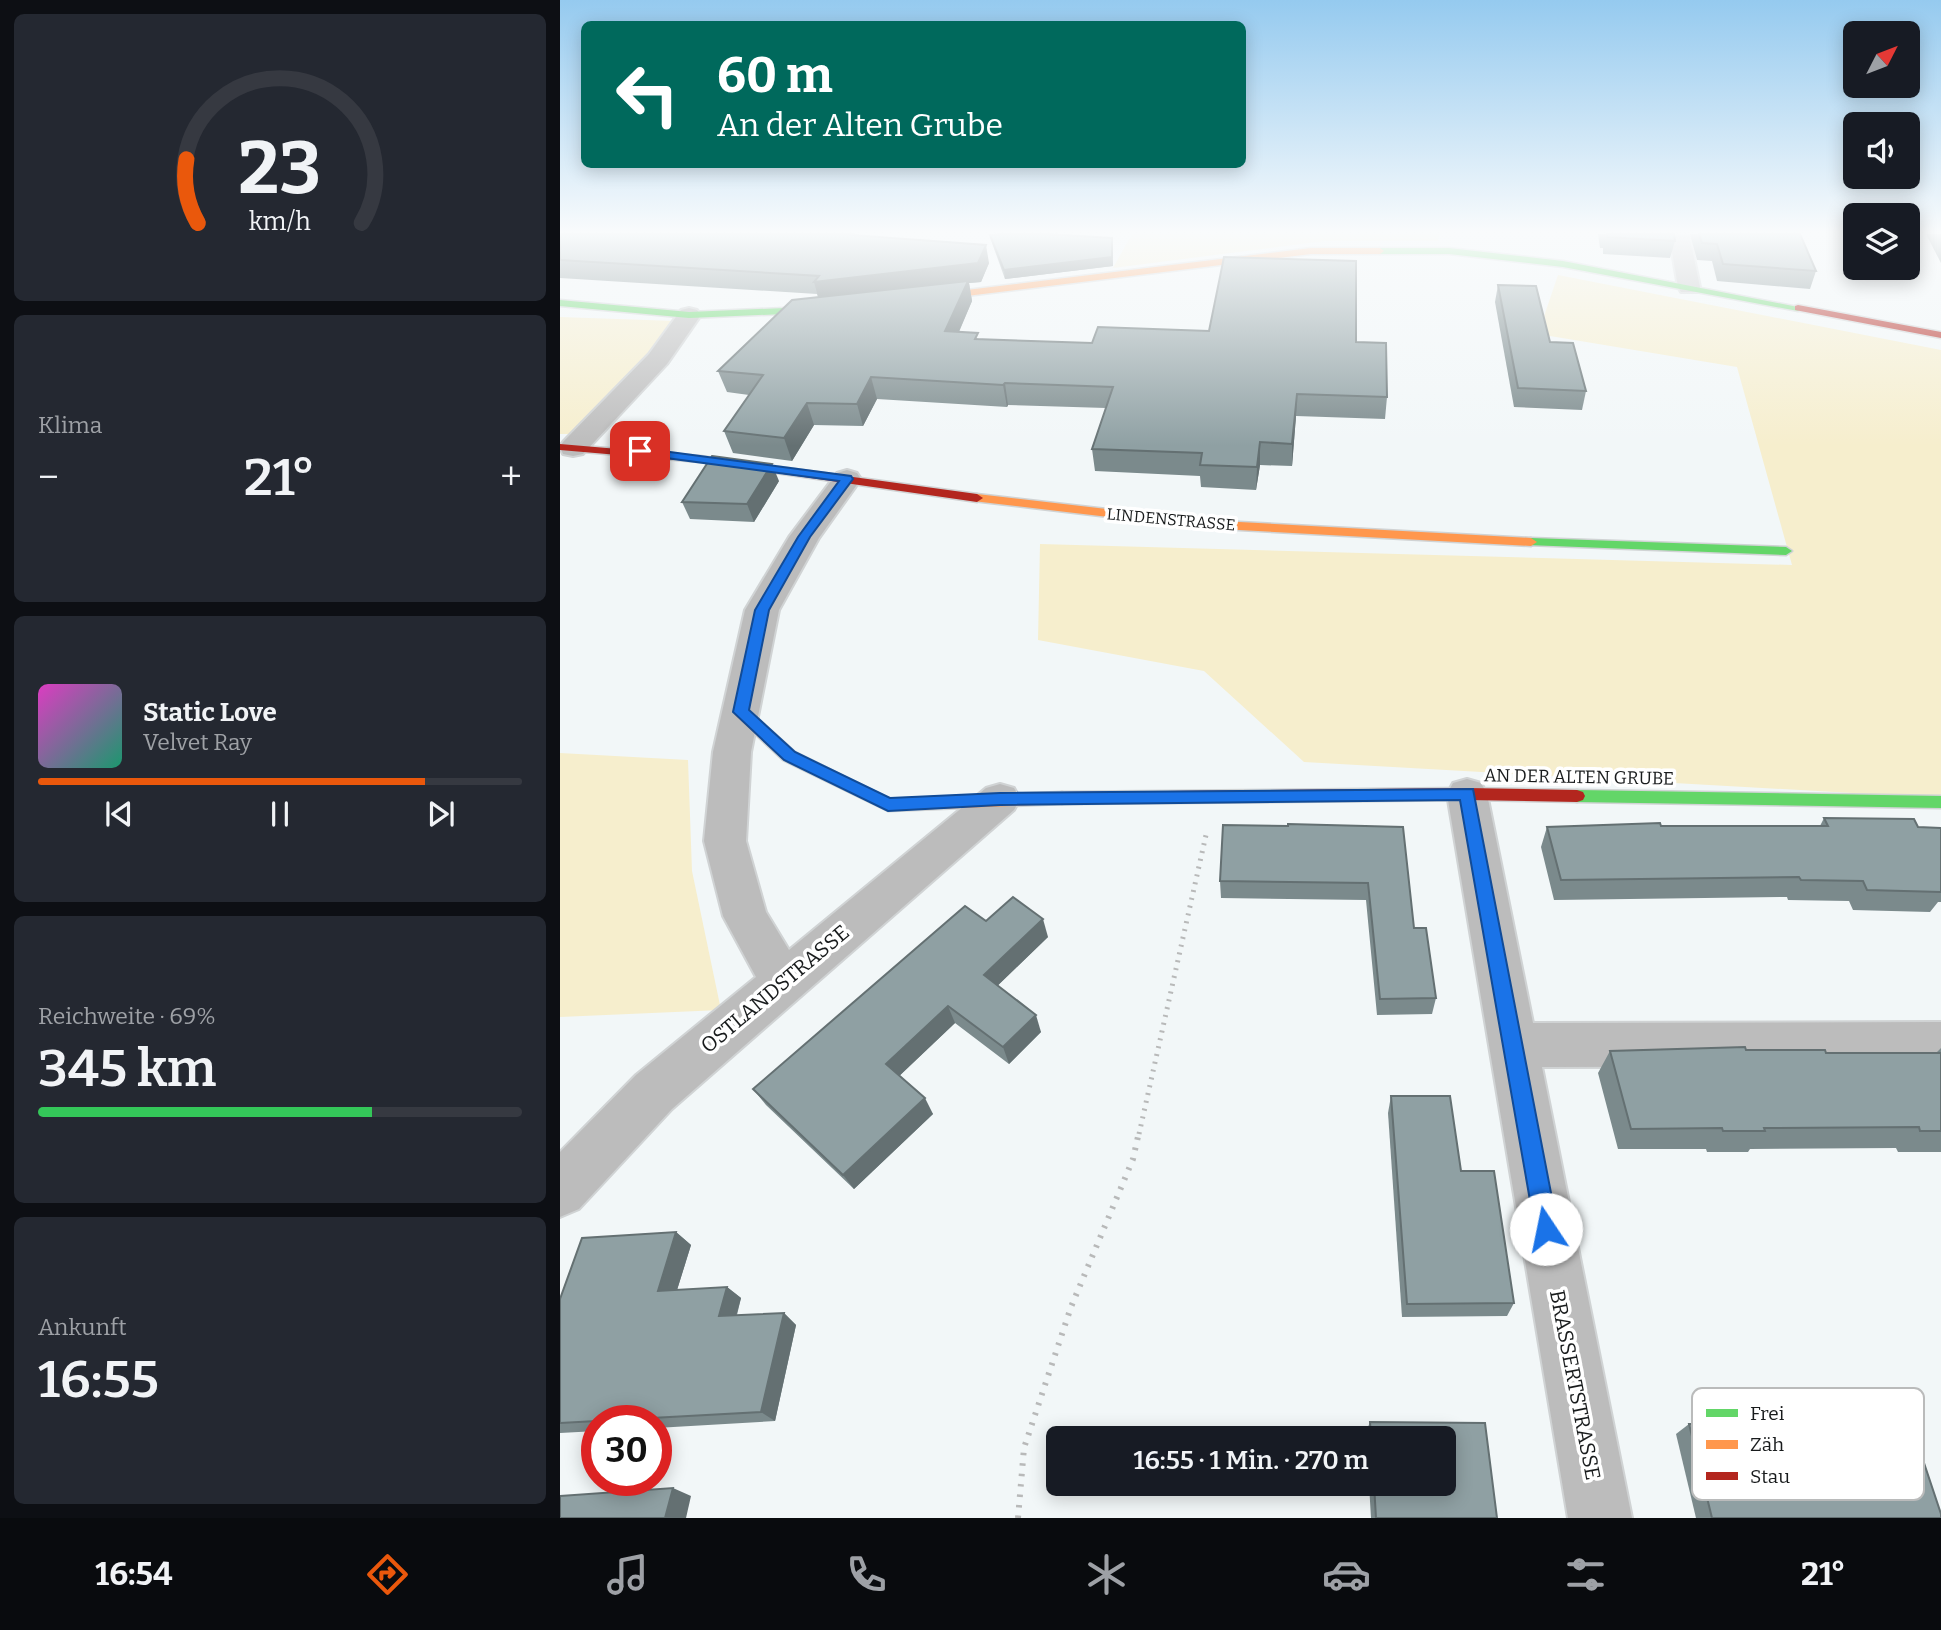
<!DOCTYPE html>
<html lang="de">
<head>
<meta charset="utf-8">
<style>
  :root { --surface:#171b24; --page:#242831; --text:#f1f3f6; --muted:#9ea1a6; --line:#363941; --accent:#ea580c }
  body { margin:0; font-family:Bitter,serif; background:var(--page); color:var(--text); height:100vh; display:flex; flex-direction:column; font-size:26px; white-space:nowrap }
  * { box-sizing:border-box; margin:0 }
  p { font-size:23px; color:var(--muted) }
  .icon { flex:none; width:38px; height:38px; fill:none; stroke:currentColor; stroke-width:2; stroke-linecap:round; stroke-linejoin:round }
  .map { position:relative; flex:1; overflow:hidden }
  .side { display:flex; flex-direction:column; gap:14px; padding:14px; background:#0d0f14; width:560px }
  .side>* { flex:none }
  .top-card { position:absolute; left:21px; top:21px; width:665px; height:147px; border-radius:10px; box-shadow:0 4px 18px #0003; background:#00695c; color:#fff; overflow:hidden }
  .needle { width:46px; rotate:48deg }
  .tools { position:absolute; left:1283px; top:21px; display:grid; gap:14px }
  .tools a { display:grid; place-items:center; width:77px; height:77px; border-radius:10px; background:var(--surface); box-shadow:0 4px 18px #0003; font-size:35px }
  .speed { position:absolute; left:21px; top:1405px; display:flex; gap:14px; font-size:35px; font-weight:700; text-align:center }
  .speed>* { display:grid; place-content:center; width:91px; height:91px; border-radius:50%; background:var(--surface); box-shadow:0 4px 18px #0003; line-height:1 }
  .speed .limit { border:10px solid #d22; background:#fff; color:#111 }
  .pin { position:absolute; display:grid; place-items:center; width:60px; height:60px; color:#fff; margin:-30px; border-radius:14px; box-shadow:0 4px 10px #0006 }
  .me { position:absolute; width:77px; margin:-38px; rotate:349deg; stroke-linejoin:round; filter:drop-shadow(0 0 5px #0008) }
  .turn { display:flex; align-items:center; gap:24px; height:147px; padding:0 21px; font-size:32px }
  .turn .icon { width:91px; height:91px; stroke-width:2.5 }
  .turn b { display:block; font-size:49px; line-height:60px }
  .big { font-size:52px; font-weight:600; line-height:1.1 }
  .side .card { flex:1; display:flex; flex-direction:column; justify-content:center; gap:10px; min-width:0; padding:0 24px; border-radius:10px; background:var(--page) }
  .side .dial { align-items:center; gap:0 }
  .dial svg { height:182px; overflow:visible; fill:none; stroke:var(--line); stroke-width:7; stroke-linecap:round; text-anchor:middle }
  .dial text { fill:var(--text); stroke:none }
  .song { display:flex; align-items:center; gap:21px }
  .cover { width:84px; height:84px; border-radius:10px; background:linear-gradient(135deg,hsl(310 70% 55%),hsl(160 70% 35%)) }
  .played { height:7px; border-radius:4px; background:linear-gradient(90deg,var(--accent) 80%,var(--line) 80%) }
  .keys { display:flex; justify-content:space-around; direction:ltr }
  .heat { display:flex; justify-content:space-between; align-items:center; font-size:38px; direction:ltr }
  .charge { height:10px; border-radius:5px; background:linear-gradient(90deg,#34c759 69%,var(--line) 0) }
  .trip { position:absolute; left:486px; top:1426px; width:410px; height:70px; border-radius:10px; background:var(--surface); box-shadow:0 4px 18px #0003; font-weight:600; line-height:70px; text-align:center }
  .dock { display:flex; height:112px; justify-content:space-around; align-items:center; background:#090b0e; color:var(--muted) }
  .dock .icon { width:49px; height:49px }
  .dock .current { color:var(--accent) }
  .dock b { font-size:32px; color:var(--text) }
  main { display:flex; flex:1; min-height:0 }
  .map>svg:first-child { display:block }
  .green { fill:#f6eecd }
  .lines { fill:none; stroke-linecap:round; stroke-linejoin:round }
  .street-casing { stroke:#d0d3d4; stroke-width:4 }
  .fast-casing { stroke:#d0d3d4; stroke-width:3 }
  .slow-casing { stroke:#d0d3d4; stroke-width:3 }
  .jam-casing { stroke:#d0d3d4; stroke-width:3 }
  .path-far1 { stroke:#b8b9b9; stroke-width:5; stroke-dasharray:2 6; stroke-linecap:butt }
  .path { stroke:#b8b9b9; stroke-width:6; stroke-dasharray:2.5 8; stroke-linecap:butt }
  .street { fill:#bcbcbc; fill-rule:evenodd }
  .fast { fill:#63d668; fill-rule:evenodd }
  .slow { fill:#ff974d; fill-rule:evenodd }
  .jam { fill:#b3261e; fill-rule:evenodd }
  .wall { fill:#7b8a8c }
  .shaded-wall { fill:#647072 }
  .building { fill:#8fa0a3; stroke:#647072; stroke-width:2 }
  .route { fill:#1a73e8; stroke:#114b97; stroke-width:2 }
  .labels { text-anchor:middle; stroke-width:7; stroke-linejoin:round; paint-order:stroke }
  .far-street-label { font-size:16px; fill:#181b1c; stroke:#fff }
  .street-label { font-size:18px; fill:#181b1c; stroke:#fff }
  .near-street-label { font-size:21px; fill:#181b1c; stroke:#fff }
  .key { fill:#fff; stroke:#babbbb; stroke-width:2 }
  .key-label { font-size:19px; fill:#181b1c }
</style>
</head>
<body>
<main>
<section class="side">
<div class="card dial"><svg viewBox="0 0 100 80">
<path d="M14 69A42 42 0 1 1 86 69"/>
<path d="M14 69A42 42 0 0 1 9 41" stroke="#ea580c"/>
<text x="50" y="56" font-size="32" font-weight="700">23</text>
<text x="50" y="72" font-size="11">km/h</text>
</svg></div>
<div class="card"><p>Klima</p>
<div class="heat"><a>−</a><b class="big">21°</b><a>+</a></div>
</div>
<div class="card">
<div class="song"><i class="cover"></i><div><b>Static Love</b><p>Velvet Ray</p></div></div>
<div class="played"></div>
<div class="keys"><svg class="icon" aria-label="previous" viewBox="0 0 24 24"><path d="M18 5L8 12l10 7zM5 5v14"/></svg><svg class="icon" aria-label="pause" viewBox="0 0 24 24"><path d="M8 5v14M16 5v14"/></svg><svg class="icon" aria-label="next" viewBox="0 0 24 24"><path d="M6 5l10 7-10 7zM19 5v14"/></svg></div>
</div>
<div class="card"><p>Reichweite · 69%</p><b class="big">345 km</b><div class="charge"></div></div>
<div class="card"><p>Ankunft</p><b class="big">16:55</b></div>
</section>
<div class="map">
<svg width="1381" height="1518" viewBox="0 0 1381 1518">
  <rect width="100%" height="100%" fill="#f2f7f8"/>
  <!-- green -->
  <g class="green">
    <polygon points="572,234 879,234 878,241 764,241 553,268"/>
    <polygon points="998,275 1381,350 1381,798 744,762 644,671 478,640 480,544 1232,565 1177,367 978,334"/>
    <polygon points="0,317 115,321 19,434 0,434"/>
    <polygon points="0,753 128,760 132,871 161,1010 0,1017"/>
  </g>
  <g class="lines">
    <!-- street casing -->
    <g class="street-casing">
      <g id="street">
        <polygon points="1109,234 1129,234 1140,287 1137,292 1121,292 1118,287"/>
        <polygon points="129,308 137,310 141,315 107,364 23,454 13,456 3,454 0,447 3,442 89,354 121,310"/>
        <polygon points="287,470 297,473 301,479 259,538 219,610 191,752 186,841 206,912 229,950 426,788 440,784 454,788 460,799 454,810 112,1109 19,1209 0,1217 0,1152 76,1075 196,977 163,916 144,841 153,752 185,610 229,537 277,473"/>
        <polygon points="907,779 921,783 927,794 973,1023 1381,1022 1381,1066 982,1067 1072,1518 1008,1518 887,794 893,783"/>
      </g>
    </g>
    <!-- fast casing -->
    <g class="fast-casing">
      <g id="fast">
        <polygon points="889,248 1003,261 1243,308 1238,311 1003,267 889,254 820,254 816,251 820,248"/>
        <polygon points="0,300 129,312 270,306 275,309 270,312 129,318 0,306"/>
        <polygon points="971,538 1226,547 1232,551 1226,555 967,545 967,539"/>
        <polygon points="1017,790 1381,796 1381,808 1017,802 1011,800 1009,796 1011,792"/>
      </g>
    </g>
    <!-- slow casing -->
    <g class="slow-casing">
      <g id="slow">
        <polygon points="751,248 820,248 824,251 820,254 751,254 357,302 352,299 357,296"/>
        <polygon points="417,494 642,520 971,538 977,542 971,546 642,528 413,501 413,495"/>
        <polygon points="181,707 186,708 235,752 330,799 502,792 508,794 510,798 508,802 502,804 328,811 223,760 176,716 173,712 176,708"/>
      </g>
    </g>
    <!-- jam casing -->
    <g class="jam-casing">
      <g id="jam">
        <polygon points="1238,305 1381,332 1381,338 1235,310 1235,306"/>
        <polygon points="0,444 140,456 417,494 423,498 417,502 140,462 0,450"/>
        <polygon points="907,788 1017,790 1023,792 1025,796 1023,800 1017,802 907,800 502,804 496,802 494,798 496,794 502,792"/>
      </g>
    </g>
    <!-- path-far1 -->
    <polyline class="path-far1" points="579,1134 646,835"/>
    <!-- path -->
    <polyline class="path" points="458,1518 464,1448 511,1307 573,1159 579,1132"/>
    <!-- street -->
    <use href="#street" class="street"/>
    <!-- fast -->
    <use href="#fast" class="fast"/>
    <!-- slow -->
    <use href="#slow" class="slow"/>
    <!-- jam -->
    <use href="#jam" class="jam"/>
  </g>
  <!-- wall -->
  <g class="wall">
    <polygon points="0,234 299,234 299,235 429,263 421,282 409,283 412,301 399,332 419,339 532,343 796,342 827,397 825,419 736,416 732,466 700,465 696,490 641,487 640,476 535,471 532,449 546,408 448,405 447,407 317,399 303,426 254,425 232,461 173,453 164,431 189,395 167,392 158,371 258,297 257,294 0,278"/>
    <polygon points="1038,234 1114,234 1115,241 1110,258 1043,254 1043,248 1040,248"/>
    <polygon points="1130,234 1240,234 1256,271 1250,289 1157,281 1152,261 1137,260"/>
    <polygon points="1366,234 1381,234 1381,263"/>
    <polygon points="430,235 552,238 553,266 445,279 432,243"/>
    <polygon points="938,285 990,342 1026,391 1022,410 954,407 935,302"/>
    <polygon points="219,481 194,522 130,519 122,502"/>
    <polygon points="1264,818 1358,827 1381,828 1381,902 1378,902 1370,912 1293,910 1289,901 1228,900 1227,897 994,900 981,847 987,827 1260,826"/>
    <polygon points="843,827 854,928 876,998 872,1014 817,1015 806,900 661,898 660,881"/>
    <polygon points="426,921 488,937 437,986 481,1032 449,1064 395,1023 339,1076 373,1114 294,1189 206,1105 193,1089"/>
    <polygon points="1381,1048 1381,1152 1338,1152 1336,1148 1190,1149 1188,1152 1147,1152 1146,1149 1058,1149 1038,1073 1050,1051 1186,1050 1266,1053 1376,1053"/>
    <polygon points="831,1096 901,1171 954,1303 947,1316 842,1317 828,1113"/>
    <polygon points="116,1232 131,1245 117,1290 167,1287 181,1298 177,1315 224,1313 236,1325 215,1421 96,1428 96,1421 37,1421 37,1431 0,1433 0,1299"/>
    <polygon points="810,1422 925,1423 937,1518 811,1518 809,1484 884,1484 884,1438 806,1438 806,1432"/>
    <polygon points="1129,1424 1251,1448 1381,1518 1136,1518 1116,1434"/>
  </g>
  <!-- shaded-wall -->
  <g class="shaded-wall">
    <polygon points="552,238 553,266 445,279 444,270"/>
    <polygon points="426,245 429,263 421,282 409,283 412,301 390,352 259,300 254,282"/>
    <polygon points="311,377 317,399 303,426 297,404"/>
    <polygon points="445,383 448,405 447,407 443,385"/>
    <polygon points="737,394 736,416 732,466 732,444"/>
    <polygon points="247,403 254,425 232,461 224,438"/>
    <polygon points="700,442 700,465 696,490 697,467"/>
    <polygon points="212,464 219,481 194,522 187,504"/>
    <polygon points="483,919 488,937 430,993 424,975"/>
    <polygon points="388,1006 395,1023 334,1081 326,1064"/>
    <polygon points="476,1015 481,1032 449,1064 443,1047"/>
    <polygon points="365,1098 373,1114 294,1189 283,1175"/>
    <polygon points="116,1232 131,1245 113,1303 98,1291"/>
    <polygon points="167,1287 181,1298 173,1327 159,1316"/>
    <polygon points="224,1313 236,1325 215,1421 201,1412"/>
    <polygon points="113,1488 131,1496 126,1518 105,1518"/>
  </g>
  <!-- building -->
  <g class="building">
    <polygon points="0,234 293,234 292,235 426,245 418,263 254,282 259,276 0,260"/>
    <polygon points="441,234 488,234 552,238 552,257 444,270 430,235"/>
    <polygon points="1047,234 1114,234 1115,241 1047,237"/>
    <polygon points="1139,234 1240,234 1256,271 1163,264 1157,244 1142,243"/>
    <polygon points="664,257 796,261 796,342 826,343 827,397 737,394 732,444 700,442 697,467 640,465 642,453 532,449 553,387 445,383 443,385 311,377 297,404 247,403 224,438 164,431 203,375 158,371 232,300 408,281 385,331 418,333 415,339 532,343 538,327 649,331"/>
    <polygon points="938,285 976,286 990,342 1013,343 1026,391 958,388"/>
    <polygon points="152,456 212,464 187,504 122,502"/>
    <polygon points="1264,818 1354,819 1358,827 1381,828 1381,892 1307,890 1303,881 1241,880 1239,877 1001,880 987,827 1100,823 1101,826 1268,826"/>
    <polygon points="728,824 843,827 854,928 866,928 876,998 820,999 808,883 660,881 663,825 728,826"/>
    <polygon points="453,897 483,919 424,975 476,1015 443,1047 388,1006 326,1064 365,1098 283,1175 193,1089 405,906 426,921"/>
    <polygon points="1185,1047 1186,1050 1265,1050 1266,1053 1381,1053 1381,1131 1360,1131 1359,1127 1204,1128 1205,1131 1163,1131 1162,1128 1071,1129 1050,1051"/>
    <polygon points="831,1096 890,1096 901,1171 934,1171 954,1303 847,1304"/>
    <polygon points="116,1232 98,1291 167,1287 159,1316 224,1313 201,1412 0,1423 0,1299 22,1238"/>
    <polygon points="810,1422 925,1423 937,1518 816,1518 814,1484 884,1484 884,1438 811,1438"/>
    <polygon points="1129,1424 1244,1425 1251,1448 1359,1448 1381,1514 1381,1518 1152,1518"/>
    <polygon points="113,1488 105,1518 0,1518 0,1496"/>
  </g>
  <!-- sky -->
  <linearGradient id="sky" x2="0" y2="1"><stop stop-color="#95caef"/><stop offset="0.52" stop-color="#f9fbfc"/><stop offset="1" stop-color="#f9fbfc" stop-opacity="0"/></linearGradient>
  <rect width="1381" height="446" fill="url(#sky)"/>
  <!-- route -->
  <polygon class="route" points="80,448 291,476 293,479 250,537 209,610 189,710 235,752 330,798 440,793 913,789 998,1229 994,1237 986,1240 978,1237 975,1229 900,800 440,805 328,811 224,760 173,712 195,610 238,537 279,481 76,454 75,451"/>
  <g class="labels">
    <!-- far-street labels -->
    <g class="far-street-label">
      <text transform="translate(611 519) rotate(5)" y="6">LINDENSTRASSE</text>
    </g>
    <!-- street labels -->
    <g class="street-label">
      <text transform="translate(1019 777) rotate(1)" y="6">AN DER ALTEN GRUBE</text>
    </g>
    <!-- near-street labels -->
    <g class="near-street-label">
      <text transform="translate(215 989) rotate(-40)" y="7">OSTLANDSTRASSE</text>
      <text transform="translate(1015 1385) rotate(79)" y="7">BRASSERTSTRASSE</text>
    </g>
  </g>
  <!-- legend -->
  <rect x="1132" y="1388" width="232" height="112" rx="10" class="key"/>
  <rect x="1146" y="1409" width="32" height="8" fill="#63d668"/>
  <rect x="1146" y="1440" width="32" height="9" fill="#ff974d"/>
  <rect x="1146" y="1472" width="32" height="8" fill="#b3261e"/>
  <g class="key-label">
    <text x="1190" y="1420">Frei</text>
    <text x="1190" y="1451">Zäh</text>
    <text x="1190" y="1483">Stau</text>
  </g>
</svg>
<div class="tools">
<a><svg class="needle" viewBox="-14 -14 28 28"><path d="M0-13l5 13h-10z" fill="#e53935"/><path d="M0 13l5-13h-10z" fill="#9ea1a6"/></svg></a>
<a><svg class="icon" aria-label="sound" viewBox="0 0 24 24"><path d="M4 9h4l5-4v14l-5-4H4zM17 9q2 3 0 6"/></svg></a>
<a><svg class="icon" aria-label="layers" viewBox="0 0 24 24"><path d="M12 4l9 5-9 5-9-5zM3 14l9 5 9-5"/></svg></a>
</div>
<div class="speed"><div class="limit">30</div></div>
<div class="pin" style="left:80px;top:451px;background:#d93025"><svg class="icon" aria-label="arrive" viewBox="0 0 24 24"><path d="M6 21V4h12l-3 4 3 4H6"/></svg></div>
<svg class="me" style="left:986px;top:1229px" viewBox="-20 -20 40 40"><circle r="19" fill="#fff"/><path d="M0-13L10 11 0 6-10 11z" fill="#1a73e8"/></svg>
<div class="trip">16:55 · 1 Min. · 270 m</div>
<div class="top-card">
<div class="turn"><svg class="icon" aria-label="left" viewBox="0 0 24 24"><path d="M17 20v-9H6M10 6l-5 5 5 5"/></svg><div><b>60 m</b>An der Alten Grube</div></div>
</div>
</div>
</main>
<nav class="dock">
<b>16:54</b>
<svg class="icon current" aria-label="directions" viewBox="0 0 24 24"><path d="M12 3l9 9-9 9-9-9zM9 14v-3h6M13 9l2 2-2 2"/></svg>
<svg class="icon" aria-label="music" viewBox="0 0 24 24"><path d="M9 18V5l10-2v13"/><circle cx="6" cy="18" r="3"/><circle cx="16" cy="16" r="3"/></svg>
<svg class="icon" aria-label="phone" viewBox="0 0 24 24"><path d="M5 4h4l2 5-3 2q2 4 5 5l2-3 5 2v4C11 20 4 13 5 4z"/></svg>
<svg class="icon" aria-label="climate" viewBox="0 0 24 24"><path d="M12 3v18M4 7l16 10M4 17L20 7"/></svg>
<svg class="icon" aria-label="car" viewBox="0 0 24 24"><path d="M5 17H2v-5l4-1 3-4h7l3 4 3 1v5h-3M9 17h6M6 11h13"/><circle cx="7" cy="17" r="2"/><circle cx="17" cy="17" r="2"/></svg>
<svg class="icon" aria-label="filters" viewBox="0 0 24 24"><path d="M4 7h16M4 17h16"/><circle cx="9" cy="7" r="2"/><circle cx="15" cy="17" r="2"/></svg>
<b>21°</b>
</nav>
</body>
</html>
